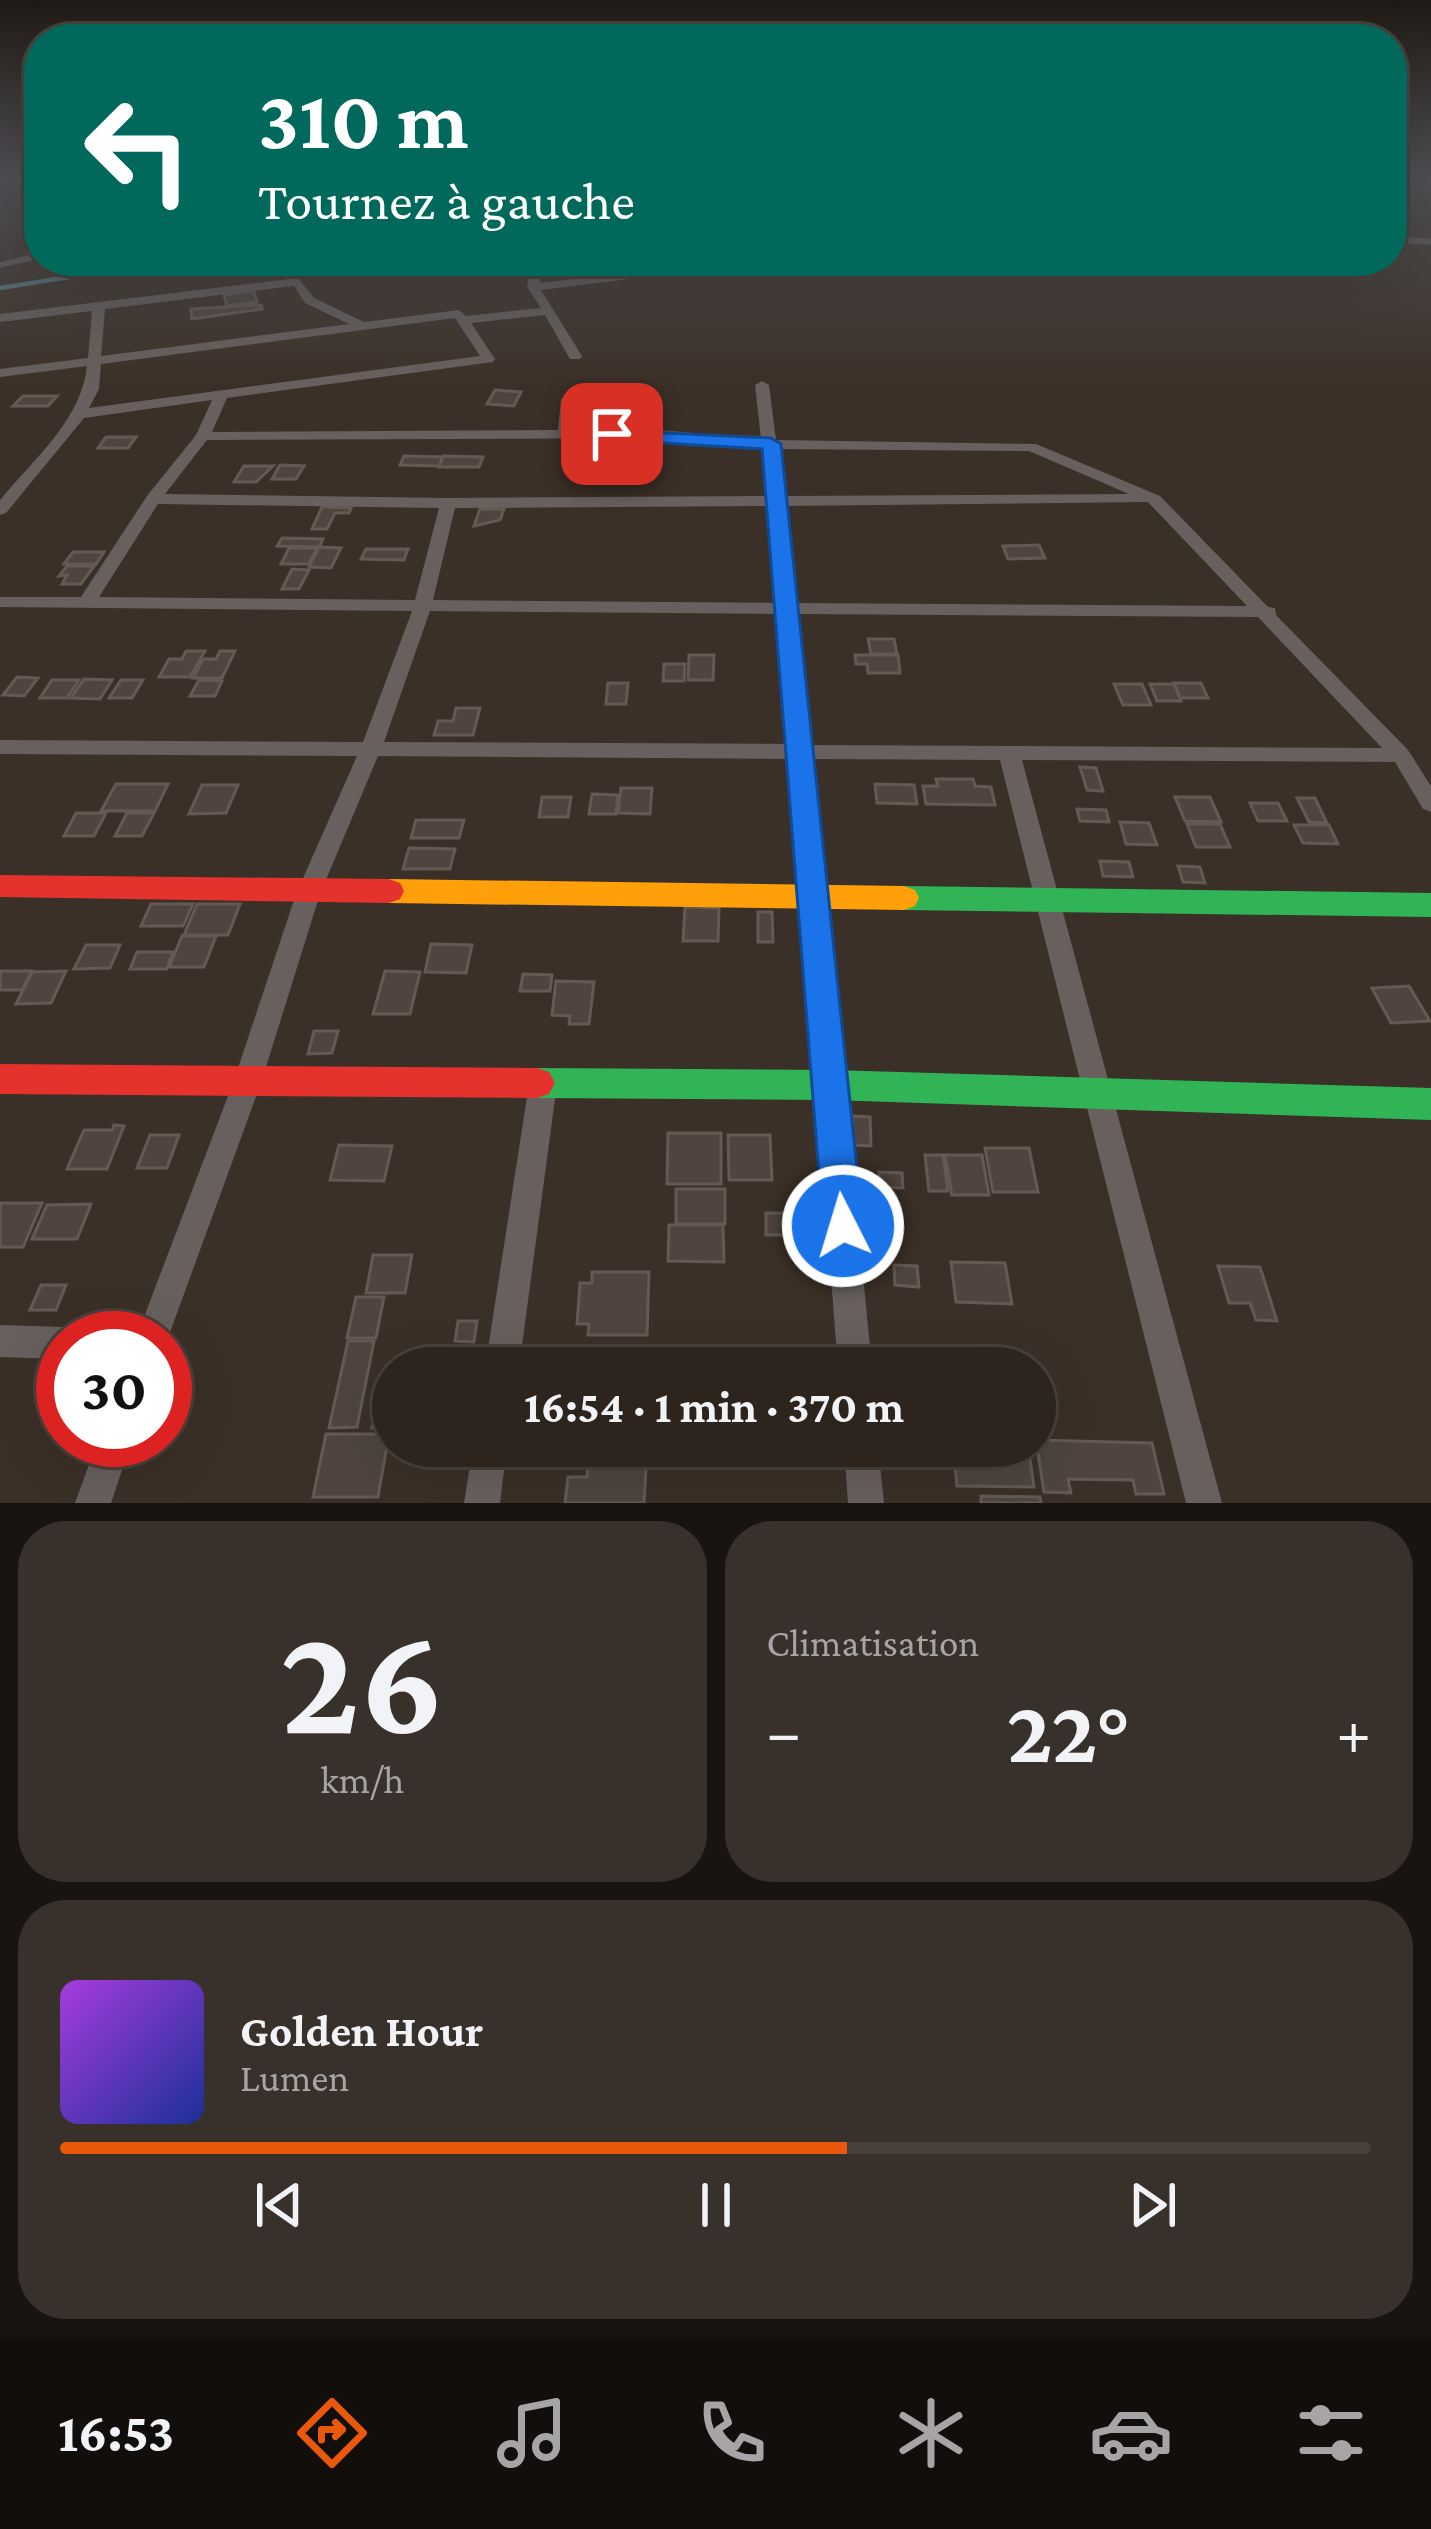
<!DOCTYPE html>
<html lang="fr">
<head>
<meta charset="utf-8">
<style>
  :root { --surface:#2c241d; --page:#38302a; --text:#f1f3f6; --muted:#a6a4a4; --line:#48413b; --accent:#ea580c }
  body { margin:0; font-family:"Crimson Pro",serif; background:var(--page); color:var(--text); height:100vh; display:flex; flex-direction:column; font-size:45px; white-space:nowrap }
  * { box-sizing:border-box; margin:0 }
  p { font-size:39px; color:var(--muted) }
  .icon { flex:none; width:66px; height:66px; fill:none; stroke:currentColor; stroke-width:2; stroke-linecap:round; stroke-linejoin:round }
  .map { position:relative; height:1503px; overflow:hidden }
  .drawer { display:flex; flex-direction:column; gap:18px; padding:18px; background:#181410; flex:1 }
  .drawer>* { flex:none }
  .guide { position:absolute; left:24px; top:24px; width:1383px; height:252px; border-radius:48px; box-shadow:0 12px 48px #0002,0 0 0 3px var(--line); background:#00695c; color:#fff; overflow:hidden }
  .speed { position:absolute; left:36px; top:1311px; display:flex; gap:24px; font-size:60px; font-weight:700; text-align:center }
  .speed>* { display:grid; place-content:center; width:156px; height:156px; border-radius:50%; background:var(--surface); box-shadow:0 12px 48px #0002,0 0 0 3px var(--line); line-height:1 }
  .speed .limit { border:18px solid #d22; background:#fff; color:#111 }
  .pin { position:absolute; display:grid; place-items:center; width:102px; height:102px; color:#fff; margin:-51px; border-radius:24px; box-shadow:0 6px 18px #0006 }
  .me { position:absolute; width:132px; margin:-66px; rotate:355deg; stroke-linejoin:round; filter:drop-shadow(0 0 9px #0008) }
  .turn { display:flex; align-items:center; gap:42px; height:252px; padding:0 36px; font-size:54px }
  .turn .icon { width:156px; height:156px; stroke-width:2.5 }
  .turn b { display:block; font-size:84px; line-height:102px }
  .big { font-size:90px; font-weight:700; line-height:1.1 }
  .drawer .card { flex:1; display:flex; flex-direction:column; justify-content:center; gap:18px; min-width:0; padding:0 42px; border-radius:48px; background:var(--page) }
  .drawer .dial { align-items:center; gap:0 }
  .dial b { font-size:156px; line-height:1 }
  .song { display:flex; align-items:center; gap:36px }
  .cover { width:144px; height:144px; border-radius:18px; background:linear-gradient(135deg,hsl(280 70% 55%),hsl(230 70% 35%)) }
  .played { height:12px; border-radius:6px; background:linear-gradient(90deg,var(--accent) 60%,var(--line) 60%) }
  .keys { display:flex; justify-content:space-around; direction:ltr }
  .heat { display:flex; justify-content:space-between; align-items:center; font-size:66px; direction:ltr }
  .drawer .tiles { flex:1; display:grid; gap:18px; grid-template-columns:1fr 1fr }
  .card:last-child { grid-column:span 2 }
  .trip { position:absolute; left:372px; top:1347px; width:684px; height:120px; border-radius:60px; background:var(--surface); box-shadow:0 12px 48px #0002,0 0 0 3px var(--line); font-weight:700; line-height:120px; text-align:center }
  .tabs { display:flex; height:192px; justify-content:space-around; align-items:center; background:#120e0c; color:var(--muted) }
  .tabs .icon { width:84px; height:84px }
  .tabs .current { color:var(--accent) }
  .tabs b { font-size:54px; color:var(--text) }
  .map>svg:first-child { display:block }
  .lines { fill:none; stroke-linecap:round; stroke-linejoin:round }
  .stream { stroke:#577d85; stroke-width:4.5 }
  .building { fill:#4f453e; stroke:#645a53; stroke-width:3 }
  .street { fill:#67605e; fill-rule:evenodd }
  .fast { fill:#30b455; fill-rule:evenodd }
  .slow { fill:#ff9f0a; fill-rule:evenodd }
  .jam { fill:#e5322d; fill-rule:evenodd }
  .route { fill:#1a73e8; stroke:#114b97; stroke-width:3 }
</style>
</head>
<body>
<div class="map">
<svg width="1431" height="1503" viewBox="0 0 1431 1503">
  <rect width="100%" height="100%" fill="#3b3027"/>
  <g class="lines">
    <!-- stream -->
    <polyline class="stream" points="0,288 169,261"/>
  </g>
  <!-- building -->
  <g class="building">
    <polygon points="254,291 257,302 227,306 224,295"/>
    <polygon points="261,305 262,309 192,319 191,309"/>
    <polygon points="495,390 521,392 514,406 487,404"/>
    <polygon points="23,396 57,396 48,406 13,406"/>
    <polygon points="106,437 136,437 128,448 98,448"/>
    <polygon points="404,456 443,457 439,466 400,465"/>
    <polygon points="443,456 483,457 479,467 439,467"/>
    <polygon points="280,465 304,466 296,479 272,479"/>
    <polygon points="244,466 273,466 256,482 234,482"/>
    <polygon points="322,507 351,508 349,513 335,513 327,529 312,529"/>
    <polygon points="480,509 504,509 500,520 474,526"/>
    <polygon points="282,538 323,539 319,547 277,546"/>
    <polygon points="1039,545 1045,558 1008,559 1003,546"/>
    <polygon points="319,547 341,548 331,568 309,567"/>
    <polygon points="289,548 317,548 309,564 281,564"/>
    <polygon points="366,549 408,549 404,560 361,559"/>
    <polygon points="73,552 104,552 96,564 64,564"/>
    <polygon points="67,566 94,566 81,584 62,584 67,575 59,576"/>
    <polygon points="292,569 309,570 299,589 282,589"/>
    <polygon points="868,639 894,639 897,654 871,654"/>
    <polygon points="186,651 205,651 190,677 159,677 169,659 182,659"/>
    <polygon points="220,651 235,651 222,678 193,678 203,659 216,659"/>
    <polygon points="689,655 714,655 713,680 688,680"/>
    <polygon points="855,655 898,655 900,673 868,673 867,664 856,664"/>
    <polygon points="664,664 685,664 684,681 663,681"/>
    <polygon points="17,677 38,678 24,696 3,695"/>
    <polygon points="84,679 112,680 100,699 71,698"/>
    <polygon points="52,680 79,680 67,698 40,698"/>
    <polygon points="121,680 143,680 132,698 109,698"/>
    <polygon points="199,680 222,681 215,696 190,696"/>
    <polygon points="608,683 628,683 626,704 606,704"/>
    <polygon points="1174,683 1201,683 1208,698 1180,698"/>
    <polygon points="1114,684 1142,684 1151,705 1123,705"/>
    <polygon points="1150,684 1174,684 1181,701 1157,701"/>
    <polygon points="456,708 480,708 473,735 434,735 438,721 453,721"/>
    <polygon points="1080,767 1096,768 1103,791 1087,790"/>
    <polygon points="936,779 973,779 975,786 991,787 995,805 926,804 923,786 938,786"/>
    <polygon points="116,784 168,784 155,811 101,811"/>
    <polygon points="875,784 914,785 917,804 877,803"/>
    <polygon points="202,785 238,785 226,813 189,814"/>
    <polygon points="621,788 652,788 650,814 618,813"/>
    <polygon points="592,794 618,795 616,814 589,814"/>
    <polygon points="542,797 571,797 568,817 539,817"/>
    <polygon points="1175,797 1210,797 1221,822 1185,821"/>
    <polygon points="1297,798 1315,798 1327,823 1309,822"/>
    <polygon points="1250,803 1278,803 1287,821 1258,821"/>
    <polygon points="1077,809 1106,810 1109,822 1080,821"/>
    <polygon points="76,813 106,813 94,836 64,836"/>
    <polygon points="127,813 154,813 142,836 115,836"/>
    <polygon points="416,820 464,820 459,838 411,838"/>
    <polygon points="1120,822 1149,823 1157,845 1126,844"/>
    <polygon points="1187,824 1220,824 1230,847 1196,847"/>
    <polygon points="1294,825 1329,825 1338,844 1303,843"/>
    <polygon points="409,848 455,849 450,869 403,869"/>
    <polygon points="1100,861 1129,862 1133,877 1103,876"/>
    <polygon points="1178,866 1200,867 1205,883 1183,882"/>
    <polygon points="151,904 193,904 183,926 141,926"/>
    <polygon points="197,904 240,904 228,935 184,935"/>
    <polygon points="685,907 719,908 718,941 683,941"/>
    <polygon points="758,912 772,912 773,942 758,942"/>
    <polygon points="182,936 216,936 204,967 169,967"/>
    <polygon points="431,944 472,945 466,973 425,972"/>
    <polygon points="86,945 120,945 110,968 74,969"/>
    <polygon points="137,952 173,952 167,969 130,969"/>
    <polygon points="0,971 32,971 22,990 0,990"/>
    <polygon points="66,971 51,1003 16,1004 32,972"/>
    <polygon points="385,971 420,972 410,1014 373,1014"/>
    <polygon points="523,974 552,975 550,991 520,991"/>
    <polygon points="556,981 594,982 589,1024 569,1024 570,1016 552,1015"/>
    <polygon points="1409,986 1430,1021 1391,1023 1372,988"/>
    <polygon points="314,1031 338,1031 332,1053 308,1054"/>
    <polygon points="852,1116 870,1117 871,1146 853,1145"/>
    <polygon points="114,1125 124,1126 107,1169 67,1169 84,1130 112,1130"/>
    <polygon points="668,1133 721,1133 721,1184 667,1184"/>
    <polygon points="150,1135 179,1135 167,1168 137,1168"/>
    <polygon points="728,1135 770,1135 772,1180 729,1180"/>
    <polygon points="339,1145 392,1146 384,1181 330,1180"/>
    <polygon points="985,1148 1029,1148 1038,1192 993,1192"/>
    <polygon points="925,1155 943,1155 948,1191 929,1191"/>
    <polygon points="945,1155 982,1155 989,1195 952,1195"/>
    <polygon points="879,1172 902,1173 903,1188 880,1187"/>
    <rect x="676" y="1189" width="49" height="35"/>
    <polygon points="0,1203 42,1203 23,1247 0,1247"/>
    <polygon points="91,1204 77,1239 32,1239 47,1205"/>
    <polygon points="766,1213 784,1213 785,1235 766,1235"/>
    <polygon points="669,1225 723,1225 724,1262 668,1261"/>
    <polygon points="373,1255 412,1255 405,1293 366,1293"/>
    <polygon points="951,1262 1005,1263 1012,1304 956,1302"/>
    <polygon points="894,1265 917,1266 919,1287 895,1285"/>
    <polygon points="1218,1266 1260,1267 1277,1321 1256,1320 1250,1303 1229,1303"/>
    <polygon points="592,1272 649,1272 647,1335 588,1335 589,1324 577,1324 580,1283 592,1283"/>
    <polygon points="41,1285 66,1285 56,1310 30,1310"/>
    <polygon points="356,1297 384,1297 376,1338 347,1338"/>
    <polygon points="458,1321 477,1321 474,1342 455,1341"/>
    <polygon points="348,1341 374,1341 357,1427 329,1428"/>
    <polygon points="787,1348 787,1364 764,1364 764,1349"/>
    <polygon points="966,1356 1016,1357 1018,1368 968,1368"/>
    <polygon points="377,1404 393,1404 393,1428 372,1428"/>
    <polygon points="326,1434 389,1434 378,1497 313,1497"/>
    <polygon points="1036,1440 1152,1443 1164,1494 1136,1494 1133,1480 1068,1479 1071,1493 1044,1492"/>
    <polygon points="953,1446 1028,1446 1034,1487 957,1486"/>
    <polygon points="589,1450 647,1451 644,1503 565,1503 568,1477 587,1477"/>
    <polygon points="981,1496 1040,1497 1041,1503 981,1503"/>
  </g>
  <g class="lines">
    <!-- street -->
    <g class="street">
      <polygon points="1392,236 1431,239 1431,245 1392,242"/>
      <polygon points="39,247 38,259 0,268 0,262 30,255"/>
      <path d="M531,261H543L540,283L667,268L681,261H696L670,274L541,290L582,356L580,359H570L545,315L471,323L495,359L493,362L227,398L212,432L558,430L561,399L568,395L575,399L573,430H659L761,439L755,385L762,381L769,385L776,440L1036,444L1160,496L1268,607L1275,608L1276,615L1408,750L1431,786V812L1423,809L1395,762L1022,760L1222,1503H1186L1000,760L813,759L872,1368H838L791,759L378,756L320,894L261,1083L165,1346V1338H136L233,1083L296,894L357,756L0,754V740L363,742L412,611L0,607V597H81L147,496L196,435L212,400L84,418L6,513L0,515V500C33,460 82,419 87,366L0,377V369L88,358L92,311L0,322V314L298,278L314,298L364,322L459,310L466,316L541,308L527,287ZM294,286L305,303L349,324L101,356L105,309ZM455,318L480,356L89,408L99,389L101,364ZM659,438L762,448L767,496L448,498L165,494L207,440ZM777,449L1029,451L1129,494L783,496ZM1148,502L1247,606L797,603L785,506ZM158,504L439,508L415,600L99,597ZM768,506L779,603L433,600L455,508ZM430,611L780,614L790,744L384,742ZM798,614L1258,617L1382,748L811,745Z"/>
      <polygon points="543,1072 553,1075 557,1084 519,1368 485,1368 529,1084 533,1075"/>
      <polygon points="0,1325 63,1327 74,1332 77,1338 63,1338 63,1359 0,1357"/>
      <polygon points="98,1440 132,1440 111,1503 75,1503"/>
      <polygon points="473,1446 507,1446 500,1503 464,1503"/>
      <polygon points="844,1446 878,1446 884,1503 848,1503"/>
    </g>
    <!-- fast -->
    <g class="fast">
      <polygon points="904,886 1431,893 1431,917 904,910 893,906 889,898 893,890"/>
      <polygon points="537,1068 831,1070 1431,1088 1431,1120 831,1100 537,1098 525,1094 519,1083 525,1072"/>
    </g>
    <!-- slow -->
    <polygon class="slow" points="389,879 904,886 915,890 919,898 915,906 904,910 389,903 378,899 374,891 378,883"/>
    <!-- jam -->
    <g class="jam">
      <polygon points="0,875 389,879 400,883 404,891 400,899 389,903 0,897"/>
      <polygon points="0,1064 537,1068 549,1072 555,1083 549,1094 537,1098 0,1094"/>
    </g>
  </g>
  <!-- sky -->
  <linearGradient id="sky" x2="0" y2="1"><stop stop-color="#201a15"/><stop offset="0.46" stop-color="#4f4e52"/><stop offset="1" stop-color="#4f4e52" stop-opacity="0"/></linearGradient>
  <rect width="1431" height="386" fill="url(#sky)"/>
  <!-- route -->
  <polygon class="route" points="605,430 771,438 781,444 863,1226 857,1240 843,1245 829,1240 823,1226 762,449 612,440 605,438"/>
</svg>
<div class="speed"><div class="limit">30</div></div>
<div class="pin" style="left:612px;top:434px;background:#d93025"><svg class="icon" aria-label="arrive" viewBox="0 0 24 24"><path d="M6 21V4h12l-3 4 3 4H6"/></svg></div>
<svg class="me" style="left:843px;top:1226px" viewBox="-20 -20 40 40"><circle r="17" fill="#1a73e8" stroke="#fff" stroke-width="3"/><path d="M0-11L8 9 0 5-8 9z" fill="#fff"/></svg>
<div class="trip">16:54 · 1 min · 370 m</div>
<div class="guide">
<div class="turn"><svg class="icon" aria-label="left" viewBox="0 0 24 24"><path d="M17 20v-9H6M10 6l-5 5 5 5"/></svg><div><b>310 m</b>Tournez à gauche</div></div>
</div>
</div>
<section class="drawer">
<div class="tiles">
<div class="card dial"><b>26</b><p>km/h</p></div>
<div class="card"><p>Climatisation</p>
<div class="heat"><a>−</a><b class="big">22°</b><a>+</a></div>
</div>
<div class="card">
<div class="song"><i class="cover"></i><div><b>Golden Hour</b><p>Lumen</p></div></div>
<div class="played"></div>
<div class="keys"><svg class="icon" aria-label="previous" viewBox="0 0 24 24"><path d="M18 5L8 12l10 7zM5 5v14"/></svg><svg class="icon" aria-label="pause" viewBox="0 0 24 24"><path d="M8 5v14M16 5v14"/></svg><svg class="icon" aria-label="next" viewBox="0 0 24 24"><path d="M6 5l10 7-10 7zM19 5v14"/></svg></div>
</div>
</div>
</section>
<nav class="tabs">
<b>16:53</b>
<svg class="icon current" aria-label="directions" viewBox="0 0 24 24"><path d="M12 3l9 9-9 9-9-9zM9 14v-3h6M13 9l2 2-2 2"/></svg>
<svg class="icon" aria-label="music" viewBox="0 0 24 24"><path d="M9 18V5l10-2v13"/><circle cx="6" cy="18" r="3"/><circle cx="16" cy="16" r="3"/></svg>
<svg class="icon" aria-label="phone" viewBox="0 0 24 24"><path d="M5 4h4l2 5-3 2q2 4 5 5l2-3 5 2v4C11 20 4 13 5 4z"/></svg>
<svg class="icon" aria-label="climate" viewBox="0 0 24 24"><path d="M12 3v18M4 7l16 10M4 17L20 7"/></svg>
<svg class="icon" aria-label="car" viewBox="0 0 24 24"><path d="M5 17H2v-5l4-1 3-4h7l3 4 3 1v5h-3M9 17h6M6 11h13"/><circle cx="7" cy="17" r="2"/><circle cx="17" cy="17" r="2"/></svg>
<svg class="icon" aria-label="filters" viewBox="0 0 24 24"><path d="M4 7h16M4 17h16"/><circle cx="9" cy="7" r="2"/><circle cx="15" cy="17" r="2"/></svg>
</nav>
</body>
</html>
